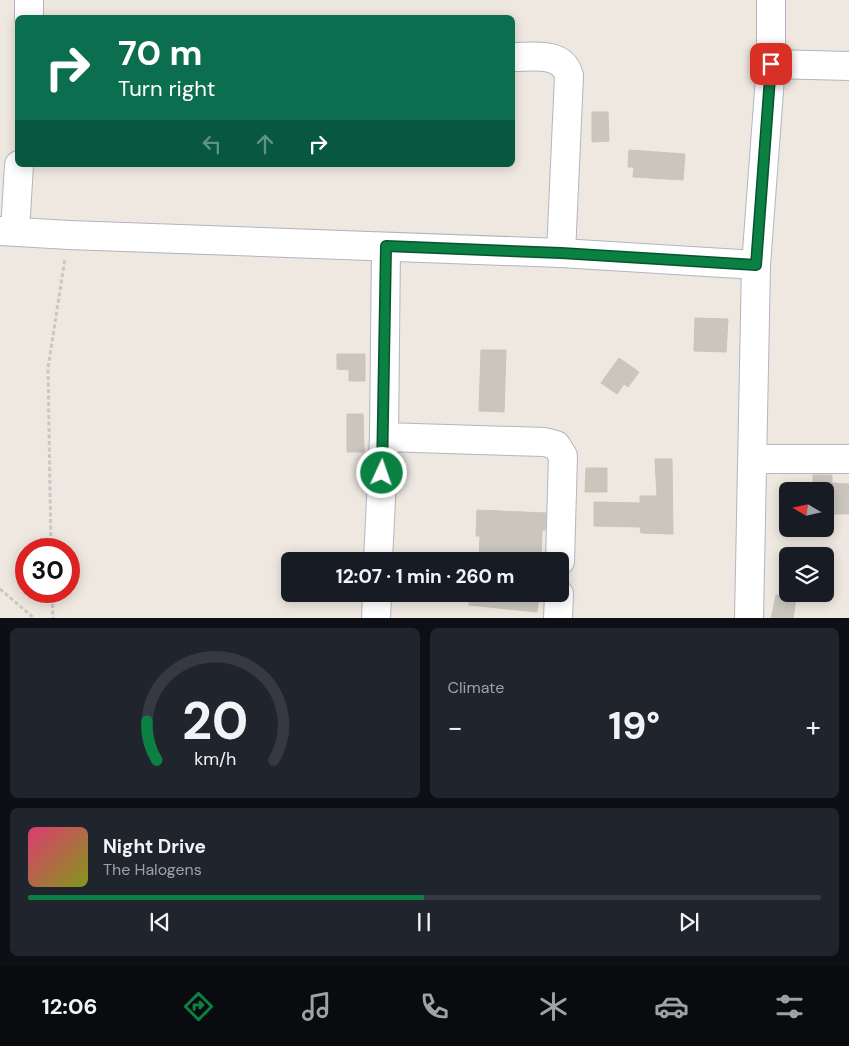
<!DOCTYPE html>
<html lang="en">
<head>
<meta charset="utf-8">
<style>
  :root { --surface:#171b24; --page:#20242c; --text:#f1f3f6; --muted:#9ea1a6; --line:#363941; --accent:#0b8043 }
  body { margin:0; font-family:"DM Sans",sans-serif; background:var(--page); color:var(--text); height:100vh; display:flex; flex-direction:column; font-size:19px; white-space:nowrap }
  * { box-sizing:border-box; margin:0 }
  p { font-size:16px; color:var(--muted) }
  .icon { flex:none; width:28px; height:28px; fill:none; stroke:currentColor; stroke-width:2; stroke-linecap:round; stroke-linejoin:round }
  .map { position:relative; height:618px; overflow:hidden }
  .sheet { display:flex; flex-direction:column; gap:10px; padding:10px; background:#0d0f14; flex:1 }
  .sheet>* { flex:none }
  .banner { position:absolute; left:15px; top:15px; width:500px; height:152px; border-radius:8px; box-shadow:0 2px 12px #0003; background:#0b6e4f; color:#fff; overflow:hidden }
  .needle { width:32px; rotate:279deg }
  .controls { position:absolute; left:779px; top:482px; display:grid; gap:10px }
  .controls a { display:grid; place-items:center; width:55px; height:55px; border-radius:8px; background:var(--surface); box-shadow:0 2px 12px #0003; font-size:25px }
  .speed { position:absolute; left:15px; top:538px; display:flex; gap:10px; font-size:25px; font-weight:700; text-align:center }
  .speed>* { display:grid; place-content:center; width:65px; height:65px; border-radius:50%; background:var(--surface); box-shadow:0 2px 12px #0003; line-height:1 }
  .speed .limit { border:8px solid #d22; background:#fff; color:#111 }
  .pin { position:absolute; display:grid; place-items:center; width:42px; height:42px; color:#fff; margin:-21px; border-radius:10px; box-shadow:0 2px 8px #0006 }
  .me { position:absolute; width:55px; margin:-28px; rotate:3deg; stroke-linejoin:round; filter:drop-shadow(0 0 4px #0008) }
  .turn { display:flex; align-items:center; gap:18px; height:105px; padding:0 20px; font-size:22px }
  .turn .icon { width:65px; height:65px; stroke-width:2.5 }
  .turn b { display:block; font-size:35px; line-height:42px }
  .lanes { display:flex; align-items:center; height:48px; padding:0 20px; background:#0003; justify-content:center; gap:25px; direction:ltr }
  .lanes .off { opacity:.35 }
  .big { font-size:38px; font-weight:700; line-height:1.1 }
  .sheet .tile { flex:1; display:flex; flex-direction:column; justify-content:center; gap:8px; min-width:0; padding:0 18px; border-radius:8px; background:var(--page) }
  .sheet .dial { align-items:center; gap:0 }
  .dial svg { height:130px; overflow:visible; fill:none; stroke:var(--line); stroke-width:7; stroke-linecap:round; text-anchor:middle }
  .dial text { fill:var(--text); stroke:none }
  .song { display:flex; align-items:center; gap:15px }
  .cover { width:60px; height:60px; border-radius:8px; background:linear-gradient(135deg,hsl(340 70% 55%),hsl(70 70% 35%)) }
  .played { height:5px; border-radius:2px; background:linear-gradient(90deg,var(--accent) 50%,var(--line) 50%) }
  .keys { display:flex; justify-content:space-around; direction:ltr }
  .heat { display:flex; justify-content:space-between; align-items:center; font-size:28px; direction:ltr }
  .sheet .tiles { flex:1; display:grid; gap:10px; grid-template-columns:1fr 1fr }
  .tile:last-child { grid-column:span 2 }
  .trip { position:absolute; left:281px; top:552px; width:288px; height:50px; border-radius:8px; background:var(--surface); box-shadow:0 2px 12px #0003; font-weight:700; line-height:50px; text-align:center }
  .tabs { display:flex; height:80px; justify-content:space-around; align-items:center; background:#090b0e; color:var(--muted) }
  .tabs .icon { width:35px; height:35px }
  .tabs .active { color:var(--accent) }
  .tabs b { font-size:22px; color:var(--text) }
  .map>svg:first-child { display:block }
  .building { fill:#cac6be; stroke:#cac4b9 }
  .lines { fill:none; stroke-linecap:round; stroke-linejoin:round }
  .minor-casing { stroke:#b3b5c0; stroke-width:30 }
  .path { stroke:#c8c8c8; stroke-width:3; stroke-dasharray:4 2.5; stroke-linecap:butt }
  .minor { stroke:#fff; stroke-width:28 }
  .route-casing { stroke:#07532c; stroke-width:12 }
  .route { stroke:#0b8043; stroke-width:9 }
</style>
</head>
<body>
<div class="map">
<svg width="849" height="619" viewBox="0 0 849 619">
  <rect width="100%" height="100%" fill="#eee8e0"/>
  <!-- building -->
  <g class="building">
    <polygon points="592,112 608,112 609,141 592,142"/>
    <polygon points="629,150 685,154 683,180 633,177 634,167 628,167"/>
    <polygon points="695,318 728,319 726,352 694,351"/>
    <polygon points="481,350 506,350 504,412 479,411"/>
    <polygon points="337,354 365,354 365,381 349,381 349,370 337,369"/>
    <polygon points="619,358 639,372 628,387 624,384 617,394 601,383"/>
    <polygon points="347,414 363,414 364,452 347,452"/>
    <polygon points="655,459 672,459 673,534 641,533 640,527 594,526 594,502 640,503 640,496 657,496"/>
    <polygon points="586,468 607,468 607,492 585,492"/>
    <polygon points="813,475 832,475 832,483 849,484 849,514 825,514 825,491 813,491"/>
    <polygon points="477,510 546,513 545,530 542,530 541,561 479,561 480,536 476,536"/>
    <polygon points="469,594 539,594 537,612 469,605"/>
    <polygon points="776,595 796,598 793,619 771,619"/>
  </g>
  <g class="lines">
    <!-- minor casing -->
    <g class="minor-casing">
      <g id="minor">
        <polyline points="29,18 29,0"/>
        <path d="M512,57C533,57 563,51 569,76L561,253"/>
        <polyline points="771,64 849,66"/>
        <polyline points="0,231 69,235 561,253 756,265"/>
        <polyline points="15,231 19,165"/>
        <polyline points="384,437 544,442 556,445 563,456 560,561"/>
        <polyline points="753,459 849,459"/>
        <polyline points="378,561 384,437 386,247"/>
        <polyline points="376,619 377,594"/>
        <polyline points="558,619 559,594"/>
        <polyline points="749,619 756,265 771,64 771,0"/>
      </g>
    </g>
    <!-- path -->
    <g class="path">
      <polyline points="51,549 48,368 65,258"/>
      <polyline points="0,589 35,619"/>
      <polyline points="52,591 53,619"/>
    </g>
    <!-- minor -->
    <use href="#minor" class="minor"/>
  </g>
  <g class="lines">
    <!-- route casing -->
    <g class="route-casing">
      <polyline id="route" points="382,473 386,246 561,253 756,265 771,64"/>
    </g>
    <!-- route -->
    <use href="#route" class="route"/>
  </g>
</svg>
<div class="controls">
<a><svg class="needle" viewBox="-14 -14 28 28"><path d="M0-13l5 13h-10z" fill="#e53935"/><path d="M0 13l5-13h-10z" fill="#9ea1a6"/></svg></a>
<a><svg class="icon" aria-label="layers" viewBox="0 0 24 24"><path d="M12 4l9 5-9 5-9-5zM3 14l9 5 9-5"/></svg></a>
</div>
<div class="speed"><div class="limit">30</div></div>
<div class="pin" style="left:771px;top:64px;background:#d93025"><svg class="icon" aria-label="arrive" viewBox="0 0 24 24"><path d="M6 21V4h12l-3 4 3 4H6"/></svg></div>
<svg class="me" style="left:382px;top:473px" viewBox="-20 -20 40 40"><circle r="17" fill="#0b8043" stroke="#fff" stroke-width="3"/><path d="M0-11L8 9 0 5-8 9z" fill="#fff"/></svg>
<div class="trip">12:07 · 1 min · 260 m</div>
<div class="banner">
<div class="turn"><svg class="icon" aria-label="right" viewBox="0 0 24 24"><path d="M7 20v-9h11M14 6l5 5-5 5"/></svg><div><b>70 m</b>Turn right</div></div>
<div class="lanes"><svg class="icon off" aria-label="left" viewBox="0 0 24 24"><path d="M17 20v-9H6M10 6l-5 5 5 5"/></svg><svg class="icon off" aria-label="ahead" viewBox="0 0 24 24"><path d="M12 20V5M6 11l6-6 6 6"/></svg><svg class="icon" aria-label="right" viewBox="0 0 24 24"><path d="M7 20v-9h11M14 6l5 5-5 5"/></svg></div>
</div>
</div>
<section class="sheet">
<div class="tiles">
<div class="tile dial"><svg viewBox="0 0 100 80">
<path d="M14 69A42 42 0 1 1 86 69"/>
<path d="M14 69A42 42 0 0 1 8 45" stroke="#0b8043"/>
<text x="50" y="56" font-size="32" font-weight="700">20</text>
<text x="50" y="72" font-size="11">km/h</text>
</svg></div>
<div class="tile"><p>Climate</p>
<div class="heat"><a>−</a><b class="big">19°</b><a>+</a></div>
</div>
<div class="tile">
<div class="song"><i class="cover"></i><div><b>Night Drive</b><p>The Halogens</p></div></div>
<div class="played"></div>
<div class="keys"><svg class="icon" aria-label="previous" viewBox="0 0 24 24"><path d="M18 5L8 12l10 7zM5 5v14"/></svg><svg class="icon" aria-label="pause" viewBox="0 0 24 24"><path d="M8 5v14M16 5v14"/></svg><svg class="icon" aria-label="next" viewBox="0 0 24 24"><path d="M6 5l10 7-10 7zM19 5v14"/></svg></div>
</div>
</div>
</section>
<nav class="tabs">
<b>12:06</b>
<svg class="icon active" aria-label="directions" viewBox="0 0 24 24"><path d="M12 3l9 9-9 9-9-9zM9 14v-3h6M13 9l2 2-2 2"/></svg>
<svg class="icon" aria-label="music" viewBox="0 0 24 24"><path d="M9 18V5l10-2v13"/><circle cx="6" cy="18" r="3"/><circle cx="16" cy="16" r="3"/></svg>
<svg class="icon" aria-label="phone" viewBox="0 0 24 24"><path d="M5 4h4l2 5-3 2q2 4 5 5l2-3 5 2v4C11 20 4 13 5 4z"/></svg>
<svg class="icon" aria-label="climate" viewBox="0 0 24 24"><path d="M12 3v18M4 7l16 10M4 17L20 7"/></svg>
<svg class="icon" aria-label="car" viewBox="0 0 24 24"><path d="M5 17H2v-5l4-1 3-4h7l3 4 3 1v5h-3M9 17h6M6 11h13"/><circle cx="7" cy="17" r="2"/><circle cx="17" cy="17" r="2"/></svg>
<svg class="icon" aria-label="filters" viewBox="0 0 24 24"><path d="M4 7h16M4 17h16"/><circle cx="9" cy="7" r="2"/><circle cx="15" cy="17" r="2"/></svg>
</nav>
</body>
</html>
